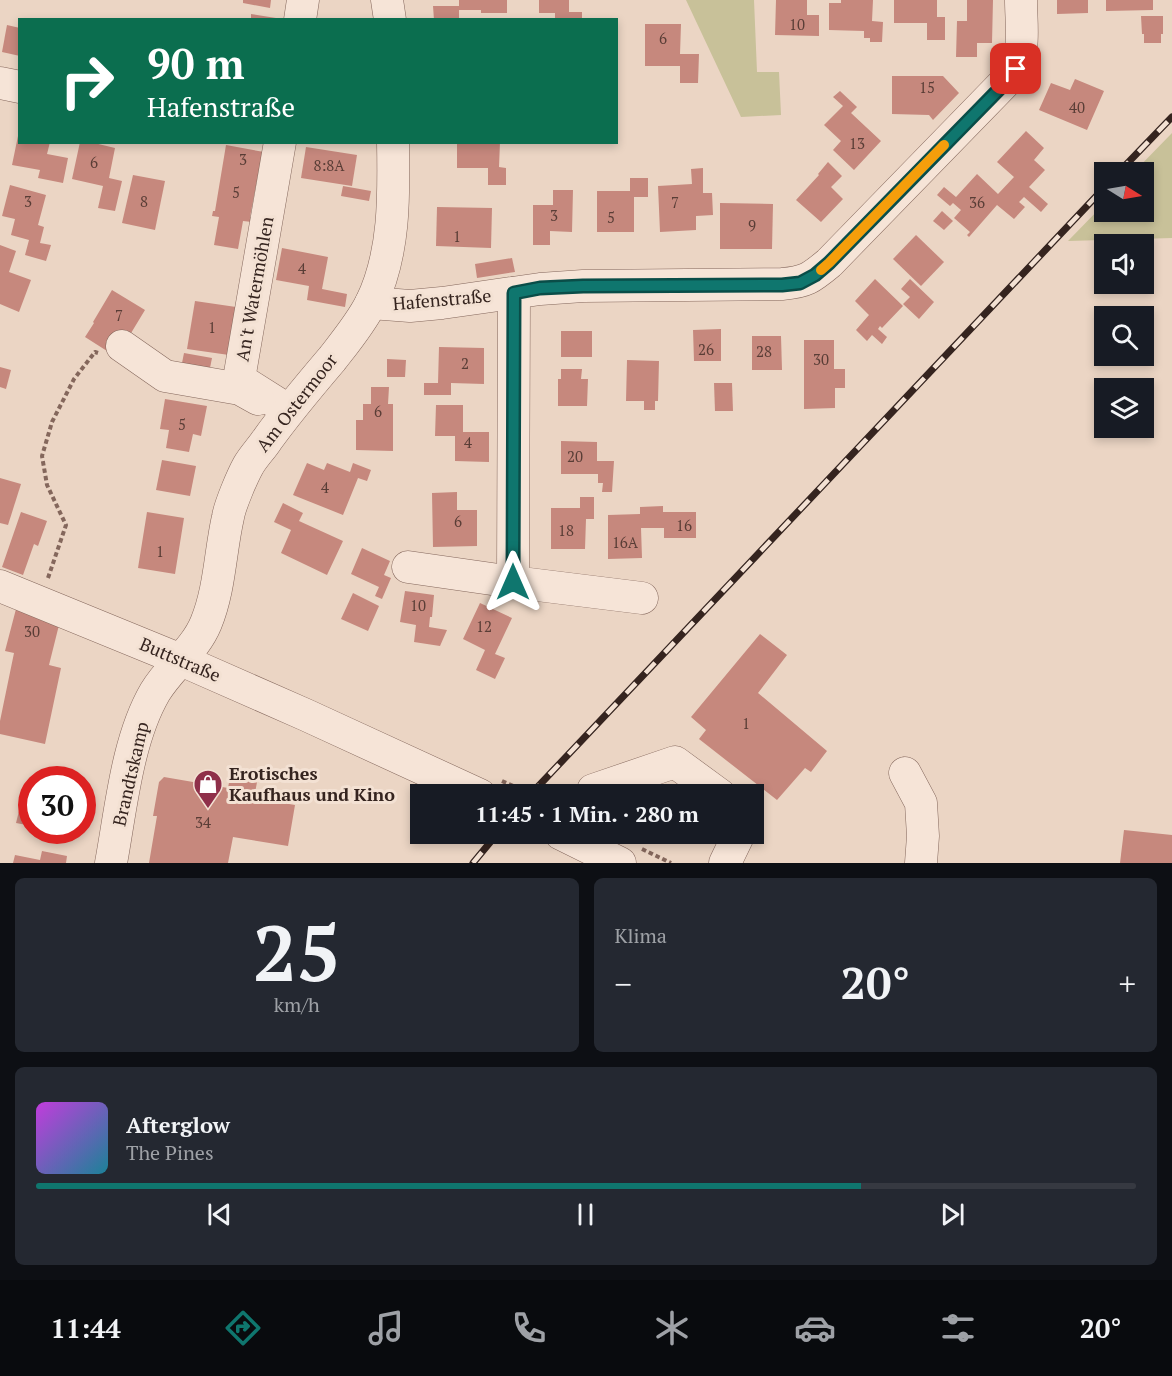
<!DOCTYPE html>
<html lang="de">
<head>
<meta charset="utf-8">
<style>
  :root { --surface:#171b24; --page:#242831; --text:#f1f3f6; --muted:#9ea1a6; --line:#363941; --accent:#0f766e }
  body { margin:0; font-family:"PT Serif",serif; background:var(--page); color:var(--text); height:100vh; display:flex; flex-direction:column; font-size:22px; white-space:nowrap }
  * { box-sizing:border-box; margin:0 }
  p { font-size:20px; color:var(--muted) }
  .icon { flex:none; width:33px; height:33px; fill:none; stroke:currentColor; stroke-width:2; stroke-linecap:round; stroke-linejoin:round }
  .map { position:relative; height:863px; overflow:hidden }
  .details { display:flex; flex-direction:column; gap:15px; padding:15px; background:#0d0f14; flex:1 }
  .details>* { flex:none }
  .guide { position:absolute; left:18px; top:18px; width:600px; height:126px; border-radius:0px; box-shadow:0 3px 9px #0003; background:#0b6e4f; color:#fff; overflow:hidden }
  .needle { width:39px; rotate:101deg }
  .fabs { position:absolute; left:1094px; top:162px; display:grid; gap:12px }
  .fabs a { display:grid; place-items:center; width:60px; height:60px; border-radius:0px; background:var(--surface); box-shadow:0 3px 9px #0003; font-size:30px }
  .speed { position:absolute; left:18px; top:766px; display:flex; gap:12px; font-size:30px; font-weight:700; text-align:center }
  .speed>* { display:grid; place-content:center; width:78px; height:78px; border-radius:50%; background:var(--surface); box-shadow:0 3px 9px #0003; line-height:1 }
  .speed .limit { border:9px solid #d22; background:#fff; color:#111 }
  .pin { position:absolute; display:grid; place-items:center; width:51px; height:51px; color:#fff; margin:-26px; border-radius:12px; box-shadow:0 3px 9px #0006 }
  .me { position:absolute; width:66px; margin:-33px; rotate:0deg; stroke-linejoin:round; filter:drop-shadow(0 0 4px #0008) }
  .turn { display:flex; align-items:center; gap:21px; height:126px; padding:0 30px; font-size:27px }
  .turn .icon { width:78px; height:78px; stroke-width:2.5 }
  .turn b { display:block; font-size:42px; line-height:51px }
  .big { font-size:45px; font-weight:700; line-height:1.1 }
  .details .tile { flex:1; display:flex; flex-direction:column; justify-content:center; gap:9px; min-width:0; padding:0 21px; border-radius:9px; background:var(--page) }
  .details .dial { align-items:center; gap:0 }
  .dial b { font-size:78px; line-height:1 }
  .song { display:flex; align-items:center; gap:18px }
  .cover { width:72px; height:72px; border-radius:9px; background:linear-gradient(135deg,hsl(290 70% 55%),hsl(190 70% 35%)) }
  .played { height:6px; border-radius:3px; background:linear-gradient(90deg,var(--accent) 75%,var(--line) 75%) }
  .keys { display:flex; justify-content:space-around; direction:ltr }
  .heat { display:flex; justify-content:space-between; align-items:center; font-size:33px; direction:ltr }
  .details .tiles { flex:1; display:grid; gap:15px; grid-template-columns:1fr 1fr }
  .tile:last-child { grid-column:span 2 }
  .trip { position:absolute; left:410px; top:784px; width:354px; height:60px; border-radius:0px; background:var(--surface); box-shadow:0 3px 9px #0003; font-weight:700; line-height:60px; text-align:center }
  .dock { display:flex; height:96px; justify-content:space-around; align-items:center; background:#090b0e; color:var(--muted) }
  .dock .icon { width:42px; height:42px }
  .dock .on { color:var(--accent) }
  .dock b { font-size:27px; color:var(--text) }
  .map>svg:first-child { display:block }
  .green { fill:#c8c199 }
  .building { fill:#c6887d }
  .lines { fill:none; stroke-linecap:round; stroke-linejoin:round }
  .minor-casing { stroke:#84675c; stroke-width:33 }
  .path { stroke:#84675c; stroke-width:4; stroke-dasharray:4.5 3; stroke-linecap:butt }
  .minor { stroke:#f6e4d7; stroke-width:32 }
  .rail-casing { stroke:#35241f; stroke-width:7 }
  .rail { stroke:#f3e1d3; stroke-width:4.5; stroke-dasharray:14; stroke-linecap:butt }
  .route-casing { stroke:#0a4d48; stroke-width:15 }
  .route { stroke:#0f766e; stroke-width:10 }
  .slow { stroke:#f59e0b; stroke-width:10 }
  .labels { text-anchor:middle; stroke-width:6; stroke-linejoin:round; paint-order:stroke }
  .number-label { font-size:15px; fill:#593d36 }
  .street-label { font-size:18px; fill:#35241f; stroke:#f3e1d3 }
  .poi-label { font-size:18px; font-weight:bold; fill:#35241f; stroke:#f3e1d3; text-anchor:start }
</style>
</head>
<body>
<div class="map">
<svg width="1172" height="863" viewBox="0 0 1172 863">
  <rect width="100%" height="100%" fill="#ebd5c4"/>
  <!-- green -->
  <g class="green">
    <polygon points="686,0 754,0 757,72 779,72 781,115 741,117"/>
    <polygon points="1172,133 1172,238 1068,241 1104,204 1104,212 1143,212 1143,172 1134,172"/>
  </g>
  <!-- building -->
  <g class="building">
    <polygon points="243,0 271,0 270,8 243,3"/>
    <polygon points="459,0 507,0 507,13 481,13 481,10 459,10 459,20 434,20 433,6 459,6"/>
    <polygon points="539,0 569,0 569,12 582,12 582,20 555,20 555,13 539,13"/>
    <polygon points="776,0 807,0 807,15 819,15 819,36 775,35"/>
    <polygon points="841,0 873,0 872,21 883,22 882,42 870,42 870,38 864,38 864,31 829,30 829,3 841,3"/>
    <polygon points="894,0 937,0 937,17 945,17 945,40 927,40 927,23 894,23"/>
    <polygon points="967,0 993,0 992,43 977,43 977,57 956,57 957,21 967,21"/>
    <polygon points="1057,0 1088,0 1088,13 1057,14"/>
    <polygon points="1106,0 1153,0 1153,10 1106,11"/>
    <polygon points="251,14 276,18 275,20 251,20"/>
    <polygon points="1141,16 1163,16 1163,34 1161,34 1161,43 1144,43 1144,34 1142,34"/>
    <polygon points="645,24 681,24 680,54 699,54 698,83 680,83 680,66 645,66"/>
    <polygon points="7,25 20,28 20,56 2,52"/>
    <polygon points="892,76 943,76 959,93 933,120 929,115 892,114"/>
    <polygon points="1075,79 1104,91 1087,130 1039,110 1051,83 1070,90"/>
    <polygon points="840,91 857,107 851,113 881,141 854,170 833,150 841,141 824,125 843,106 833,97"/>
    <polygon points="1026,131 1044,148 1034,160 1045,170 1029,187 1048,204 1041,212 1024,197 1019,202 1025,207 1014,219 997,205 969,237 967,235 970,232 954,218 961,210 953,203 950,206 937,195 944,187 956,197 977,174 998,194 1014,177 997,162"/>
    <polygon points="18,136 20,142 50,142 47,154 68,158 63,183 38,178 40,170 12,165"/>
    <polygon points="80,142 90,142 115,148 109,178 122,181 115,211 98,208 103,186 72,179"/>
    <polygon points="457,142 500,142 499,167 506,168 506,185 488,185 488,168 457,168"/>
    <polygon points="226,145 264,152 260,175 258,175 250,217 253,217 252,222 243,221 238,249 214,245 219,217 212,216 213,211 215,211"/>
    <polygon points="306,147 357,155 352,186 301,178"/>
    <polygon points="828,162 842,176 831,187 843,199 821,222 796,200 819,175 818,174"/>
    <polygon points="703,168 703,193 712,193 713,215 696,216 696,230 660,232 658,186 692,184 691,169"/>
    <polygon points="133,175 165,181 155,230 122,223"/>
    <polygon points="630,178 648,178 648,197 634,197 634,232 597,232 597,191 630,191"/>
    <polygon points="10,185 46,195 38,225 44,227 40,243 51,245 46,261 25,255 29,240 11,235 15,219 2,216"/>
    <polygon points="343,186 371,191 369,201 341,196"/>
    <polygon points="553,190 573,190 572,232 550,231 550,245 533,245 533,205 553,205"/>
    <polygon points="720,203 773,204 772,249 720,249"/>
    <polygon points="437,207 492,208 491,248 436,246"/>
    <polygon points="942,211 953,221 944,230 933,221"/>
    <polygon points="916,235 944,262 921,286 893,259"/>
    <polygon points="0,245 16,251 9,272 31,280 19,312 0,304"/>
    <polygon points="282,248 328,257 322,289 347,294 345,307 307,300 309,286 276,280"/>
    <polygon points="512,258 515,272 477,278 475,264"/>
    <polygon points="875,279 903,306 882,328 880,326 878,329 887,337 882,344 872,335 867,341 856,330 869,315 855,301"/>
    <polygon points="910,279 934,302 919,319 903,304 910,297 901,289"/>
    <polygon points="112,290 145,310 125,343 115,336 107,351 85,337 94,323 93,322"/>
    <polygon points="195,301 236,307 229,355 187,349"/>
    <polygon points="721,329 721,361 694,361 693,330"/>
    <rect x="561" y="331" width="31" height="26"/>
    <polygon points="752,336 781,336 782,370 752,370"/>
    <polygon points="804,340 834,340 834,369 845,369 845,388 835,388 835,408 804,409"/>
    <polygon points="439,347 484,348 484,384 451,383 451,395 424,395 424,383 438,383"/>
    <polygon points="184,353 212,358 208,378 180,373"/>
    <polygon points="387,359 406,360 405,377 387,377"/>
    <polygon points="627,360 659,361 658,401 655,401 655,410 644,410 644,401 626,401"/>
    <polygon points="0,367 11,370 6,389 0,387"/>
    <polygon points="561,369 582,369 581,379 588,379 587,406 558,406 558,379 561,379"/>
    <polygon points="714,383 732,383 733,411 715,411"/>
    <polygon points="371,387 389,387 388,404 393,404 393,451 356,450 356,420 363,420 363,404 371,404"/>
    <polygon points="165,399 207,406 201,436 193,434 189,452 166,448 169,430 160,429"/>
    <polygon points="436,405 463,405 463,432 489,432 489,462 455,461 455,436 435,436"/>
    <polygon points="561,441 597,442 597,461 614,461 612,492 602,492 603,483 598,483 598,474 561,474"/>
    <polygon points="162,460 196,466 190,496 156,490"/>
    <polygon points="307,463 324,470 327,463 350,472 353,463 371,470 367,481 358,478 343,515 293,495"/>
    <polygon points="0,478 21,484 8,525 0,523"/>
    <polygon points="457,492 457,510 477,510 477,546 433,547 432,493"/>
    <polygon points="580,497 594,497 594,519 586,519 585,549 551,549 551,508 580,508"/>
    <polygon points="283,503 303,513 299,521 343,541 327,575 281,553 291,530 274,522"/>
    <polygon points="663,506 663,512 696,512 696,538 664,538 664,528 641,528 642,558 608,559 608,515 640,514 640,507"/>
    <polygon points="21,512 47,521 38,546 34,544 23,575 2,567"/>
    <polygon points="147,512 184,518 175,574 138,568"/>
    <polygon points="362,548 390,561 384,575 391,578 382,599 375,596 379,587 351,574"/>
    <polygon points="405,591 434,595 432,617 430,617 429,627 447,630 440,646 414,642 416,625 400,622"/>
    <polygon points="353,593 379,606 368,631 341,619"/>
    <polygon points="480,603 512,618 495,654 505,658 495,679 476,670 485,650 463,639"/>
    <polygon points="16,609 60,621 49,665 61,668 45,744 0,734 0,721 14,653 5,651"/>
    <polygon points="760,634 787,655 758,693 827,751 811,772 805,768 777,800 699,739 706,730 691,717"/>
    <polygon points="231,772 258,777 254,798 295,805 288,846 233,837 228,863 149,863 157,816 153,816 159,782 164,777 228,788"/>
    <polygon points="19,811 32,814 32,826 16,823"/>
    <polygon points="1124,830 1172,835 1172,863 1120,863"/>
    <polygon points="42,851 67,856 66,863 13,863 15,855 40,860"/>
  </g>
  <g class="lines">
    <!-- minor casing -->
    <g class="minor-casing">
      <g id="minor">
        <polyline points="387,0 390,20"/>
        <polyline points="300,20 303,0"/>
        <polyline points="0,83 20,87"/>
        <polyline points="280,142 239,379 288,410"/>
        <polyline points="514,293 513,582 642,598"/>
        <path d="M371,303L410,306L442,303L540,289L583,286L782,284C806,282 811,278 829,263L1009,78C1027,55 1021,27 1021,0"/>
        <polyline points="122,346 165,376 240,389 258,399"/>
        <polyline points="408,567 513,582"/>
        <polyline points="0,586 181,660 306,715 480,795"/>
        <polyline points="905,773 921,803 923,836 921,863"/>
        <polyline points="593,790 675,762 720,795"/>
        <polyline points="561,834 620,863"/>
        <path d="M111,863C121,809 127,740 155,692C170,667 195,650 206,623C220,589 220,552 228,517C230,505 242,477 248,466C253,457 261,449 267,440C287,412 309,386 332,359C346,341 361,323 371,303C395,254 394,196 393,142"/>
        <polyline points="725,863 739,834"/>
      </g>
    </g>
    <!-- path -->
    <g class="path">
      <polyline points="48,578 66,525 47,485 42,456 52,422 74,379 95,352 98,353"/>
      <polyline points="502,781 533,795"/>
      <polyline points="642,849 671,863"/>
    </g>
    <!-- minor -->
    <use href="#minor" class="minor"/>
    <!-- rail casing -->
    <g class="rail-casing">
      <g id="rail">
        <polyline points="1119,172 1172,117"/>
        <polyline points="530,795 1104,188"/>
        <polyline points="473,863 497,834"/>
      </g>
    </g>
    <!-- rail -->
    <use href="#rail" class="rail"/>
  </g>
  <g class="lines">
    <!-- route casing -->
    <g class="route-casing">
      <polyline id="route" points="513,582 514,293 540,288 583,286 782,285 800,283 815,275 829,263 1010,78 1016,69"/>
    </g>
    <!-- route -->
    <use href="#route" class="route"/>
    <!-- slow -->
    <polyline class="slow" points="821,270 829,263 944,145"/>
  </g>
  <!-- icons -->
  <defs>
    <g id="shop-pin" transform="scale(1.5)"><path d="M0 17L-7.5 6A9.5 9.5 0 1 1 7.5 6Z" fill="#8f304a" stroke="#f3e1d3"/><path d="M-5-2.5h2.3a2.7 3.5 0 0 1 5.4 0H5L5.5 6h-11ZM-1.5-2.5h3a1.5 2.3 0 0 0-3 0Z" fill="#fff"/></g>
  </defs>
  <g fill-rule="evenodd">
    <use href="#shop-pin" x="208" y="784"/>
  </g>
  <g class="labels">
    <!-- number labels -->
    <g class="number-label">
      <text x="797" y="30">10</text>
      <text x="663" y="44">6</text>
      <text x="927" y="93">15</text>
      <text x="1077" y="113">40</text>
      <text x="857" y="149">13</text>
      <text x="243" y="165">3</text>
      <text x="94" y="168">6</text>
      <text x="329" y="171">8:8A</text>
      <text x="236" y="198">5</text>
      <text x="28" y="207">3</text>
      <text x="144" y="207">8</text>
      <text x="675" y="208">7</text>
      <text x="977" y="208">36</text>
      <text x="554" y="221">3</text>
      <text x="611" y="223">5</text>
      <text x="752" y="231">9</text>
      <text x="457" y="242">1</text>
      <text x="302" y="274">4</text>
      <text x="119" y="321">7</text>
      <text x="212" y="333">1</text>
      <text x="706" y="355">26</text>
      <text x="764" y="357">28</text>
      <text x="821" y="365">30</text>
      <text x="465" y="369">2</text>
      <text x="378" y="417">6</text>
      <text x="182" y="430">5</text>
      <text x="468" y="448">4</text>
      <text x="575" y="462">20</text>
      <text x="325" y="493">4</text>
      <text x="458" y="527">6</text>
      <text x="684" y="531">16</text>
      <text x="566" y="536">18</text>
      <text x="625" y="548">16A</text>
      <text x="160" y="557">1</text>
      <text x="418" y="611">10</text>
      <text x="484" y="632">12</text>
      <text x="32" y="637">30</text>
      <text x="746" y="729">1</text>
      <text x="203" y="828">34</text>
    </g>
    <!-- street labels -->
    <g class="street-label">
      <text transform="translate(255 289) rotate(-80)" y="6">An't Watermöhlen</text>
      <text transform="translate(442 300) rotate(-5)" y="6">Hafenstraße</text>
      <text transform="translate(297 403) rotate(-52)" y="6">Am Ostermoor</text>
      <text transform="translate(180 660) rotate(23)" y="6">Buttstraße</text>
      <text transform="translate(131 774) rotate(-77)" y="6">Brandtskamp</text>
    </g>
    <!-- poi labels -->
    <g class="poi-label">
      <text x="229" y="780">Erotisches<tspan x="229" dy="21">Kaufhaus und Kino</tspan></text>
    </g>
  </g>
</svg>
<div class="fabs">
<a><svg class="needle" viewBox="-14 -14 28 28"><path d="M0-13l5 13h-10z" fill="#e53935"/><path d="M0 13l5-13h-10z" fill="#9ea1a6"/></svg></a>
<a><svg class="icon" aria-label="sound" viewBox="0 0 24 24"><path d="M4 9h4l5-4v14l-5-4H4zM17 9q2 3 0 6"/></svg></a>
<a><svg class="icon" aria-label="search" viewBox="0 0 24 24"><circle cx="10" cy="10" r="6"/><path d="M15 15l6 6"/></svg></a>
<a><svg class="icon" aria-label="layers" viewBox="0 0 24 24"><path d="M12 4l9 5-9 5-9-5zM3 14l9 5 9-5"/></svg></a>
</div>
<div class="speed"><div class="limit">30</div></div>
<div class="pin" style="left:1016px;top:69px;background:#d93025"><svg class="icon" aria-label="arrive" viewBox="0 0 24 24"><path d="M6 21V4h12l-3 4 3 4H6"/></svg></div>
<svg class="me" style="left:513px;top:582px" viewBox="-20 -20 40 40"><path d="M0-17L14 15 0 8-14 15z" fill="#0f766e" stroke="#fff" stroke-width="4"/></svg>
<div class="trip">11:45 · 1 Min. · 280 m</div>
<div class="guide">
<div class="turn"><svg class="icon" aria-label="right" viewBox="0 0 24 24"><path d="M7 20v-9h11M14 6l5 5-5 5"/></svg><div><b>90 m</b>Hafenstraße</div></div>
</div>
</div>
<section class="details">
<div class="tiles">
<div class="tile dial"><b>25</b><p>km/h</p></div>
<div class="tile"><p>Klima</p>
<div class="heat"><a>−</a><b class="big">20°</b><a>+</a></div>
</div>
<div class="tile">
<div class="song"><i class="cover"></i><div><b>Afterglow</b><p>The Pines</p></div></div>
<div class="played"></div>
<div class="keys"><svg class="icon" aria-label="previous" viewBox="0 0 24 24"><path d="M18 5L8 12l10 7zM5 5v14"/></svg><svg class="icon" aria-label="pause" viewBox="0 0 24 24"><path d="M8 5v14M16 5v14"/></svg><svg class="icon" aria-label="next" viewBox="0 0 24 24"><path d="M6 5l10 7-10 7zM19 5v14"/></svg></div>
</div>
</div>
</section>
<nav class="dock">
<b>11:44</b>
<svg class="icon on" aria-label="directions" viewBox="0 0 24 24"><path d="M12 3l9 9-9 9-9-9zM9 14v-3h6M13 9l2 2-2 2"/></svg>
<svg class="icon" aria-label="music" viewBox="0 0 24 24"><path d="M9 18V5l10-2v13"/><circle cx="6" cy="18" r="3"/><circle cx="16" cy="16" r="3"/></svg>
<svg class="icon" aria-label="phone" viewBox="0 0 24 24"><path d="M5 4h4l2 5-3 2q2 4 5 5l2-3 5 2v4C11 20 4 13 5 4z"/></svg>
<svg class="icon" aria-label="climate" viewBox="0 0 24 24"><path d="M12 3v18M4 7l16 10M4 17L20 7"/></svg>
<svg class="icon" aria-label="car" viewBox="0 0 24 24"><path d="M5 17H2v-5l4-1 3-4h7l3 4 3 1v5h-3M9 17h6M6 11h13"/><circle cx="7" cy="17" r="2"/><circle cx="17" cy="17" r="2"/></svg>
<svg class="icon" aria-label="filters" viewBox="0 0 24 24"><path d="M4 7h16M4 17h16"/><circle cx="9" cy="7" r="2"/><circle cx="15" cy="17" r="2"/></svg>
<b>20°</b>
</nav>
</body>
</html>
